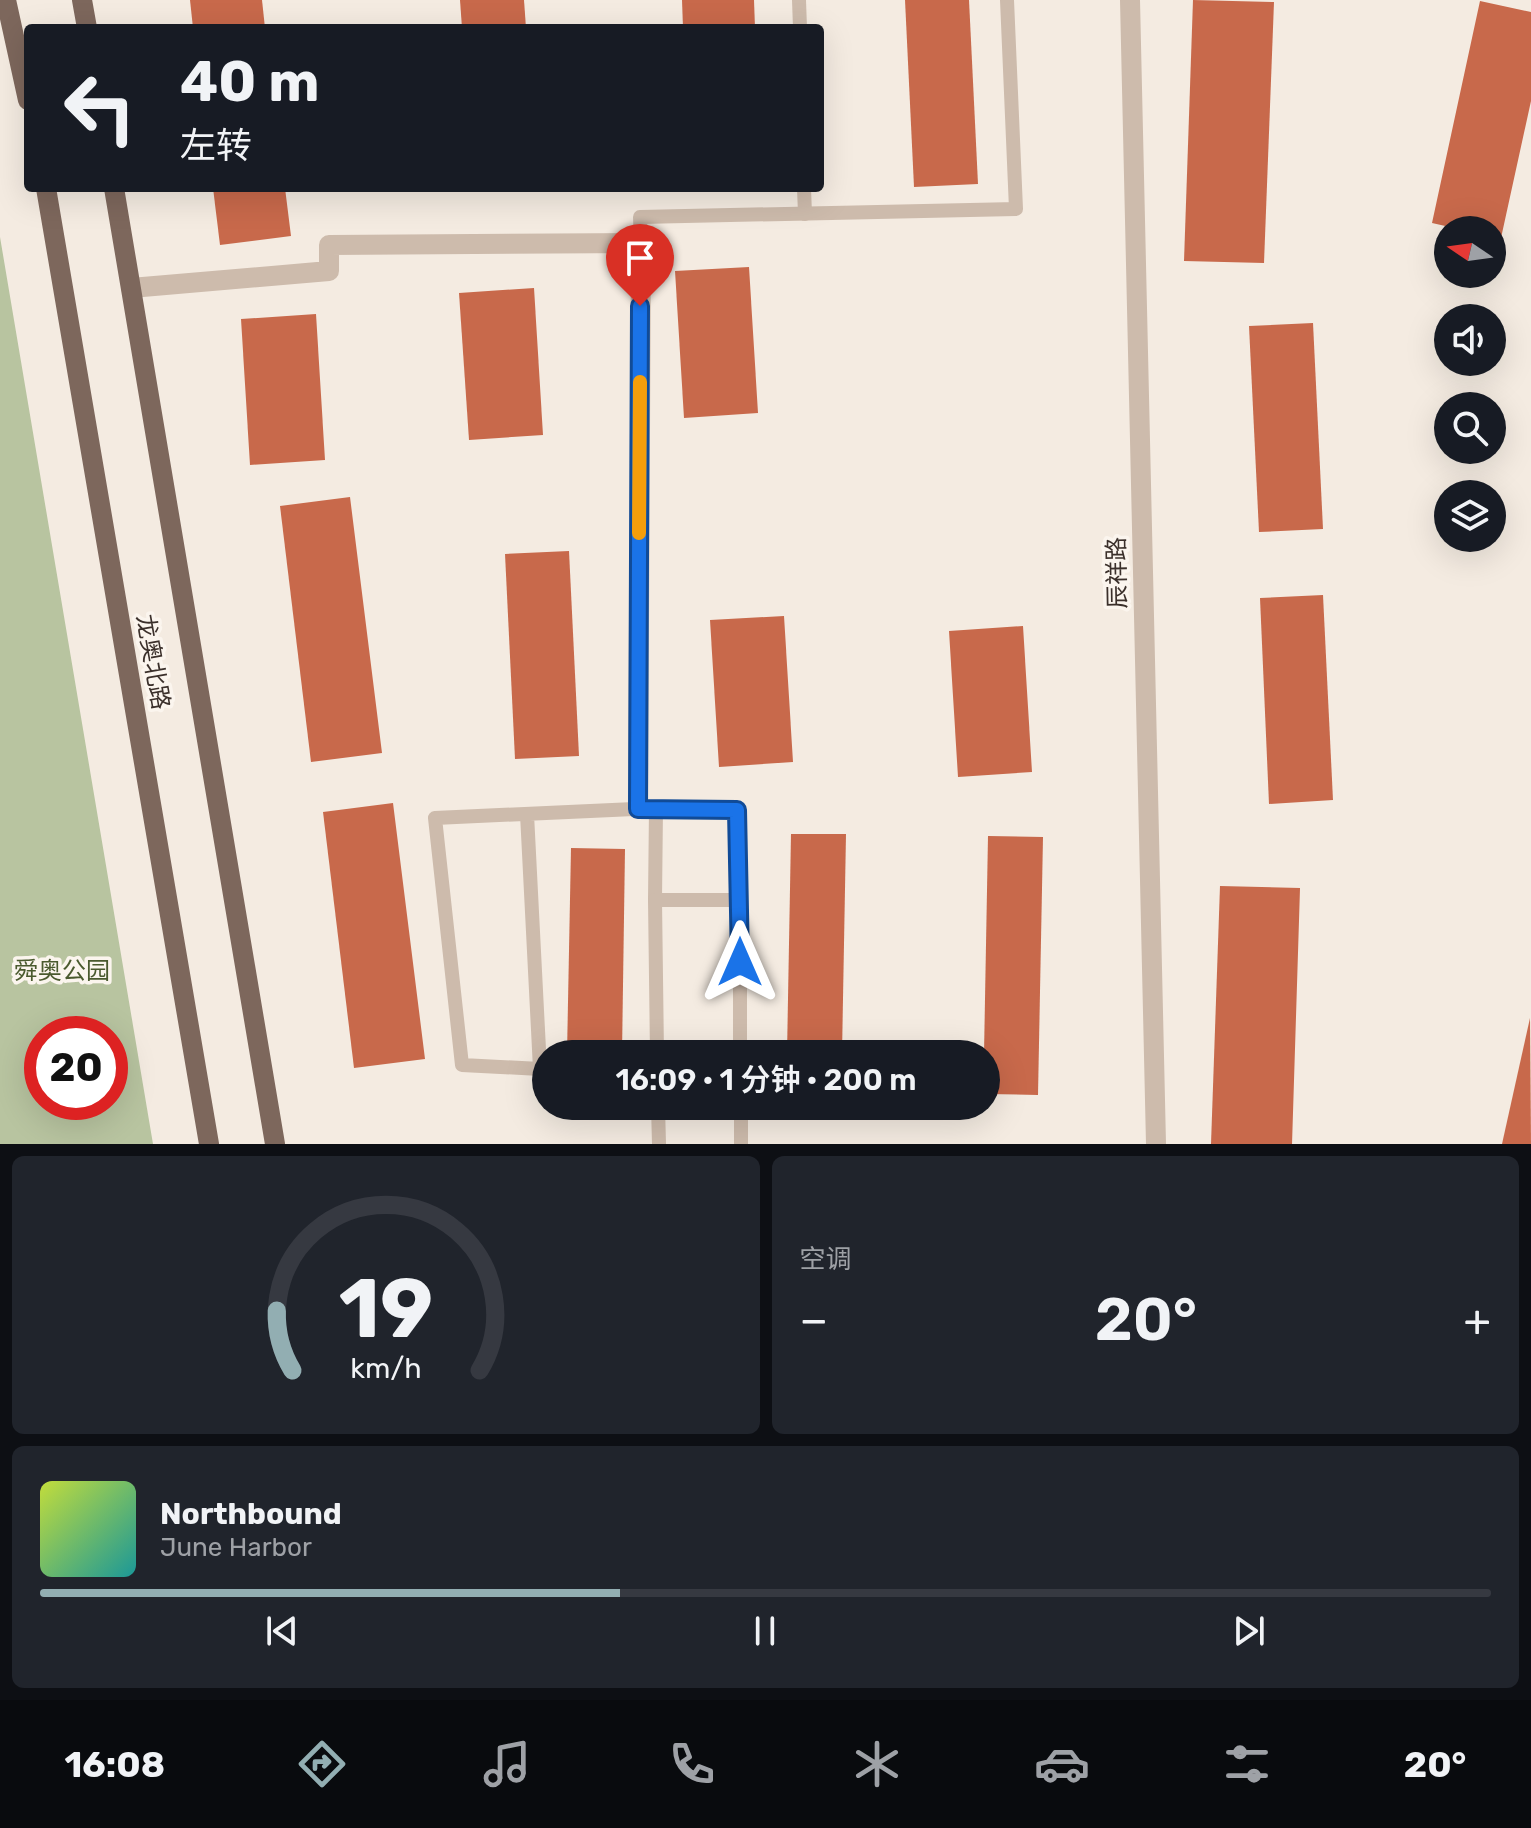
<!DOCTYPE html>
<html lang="zh">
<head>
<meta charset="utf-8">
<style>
  :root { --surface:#171b24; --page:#20242c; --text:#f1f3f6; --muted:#9ea1a6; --line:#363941; --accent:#92aeb2 }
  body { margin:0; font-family:Rubik,"Noto Sans SC",sans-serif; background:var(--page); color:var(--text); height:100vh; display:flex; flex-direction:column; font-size:30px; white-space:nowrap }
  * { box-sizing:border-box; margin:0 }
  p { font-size:26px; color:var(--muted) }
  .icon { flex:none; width:44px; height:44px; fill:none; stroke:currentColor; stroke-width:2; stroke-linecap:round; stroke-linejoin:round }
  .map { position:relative; height:1144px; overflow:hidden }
  .drawer { display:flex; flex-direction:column; gap:12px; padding:12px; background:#0d0f14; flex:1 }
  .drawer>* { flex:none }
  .banner { position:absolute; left:24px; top:24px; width:800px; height:168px; border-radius:8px; box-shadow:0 8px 32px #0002; background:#171b24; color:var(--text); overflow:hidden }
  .needle { width:52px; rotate:283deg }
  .tools { position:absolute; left:1434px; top:216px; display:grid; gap:16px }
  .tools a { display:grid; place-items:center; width:72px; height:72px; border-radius:50%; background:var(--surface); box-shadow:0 8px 32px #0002; font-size:40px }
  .speed { position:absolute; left:24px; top:1016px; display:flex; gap:16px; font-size:40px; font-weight:700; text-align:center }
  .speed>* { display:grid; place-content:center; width:104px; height:104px; border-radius:50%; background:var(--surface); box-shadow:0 8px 32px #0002; line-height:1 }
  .speed .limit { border:12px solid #d22; background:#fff; color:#111 }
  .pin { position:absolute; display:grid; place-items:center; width:68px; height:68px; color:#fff; margin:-82px -34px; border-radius:50% 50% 50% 0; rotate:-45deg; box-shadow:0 0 8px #0007 }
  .pin .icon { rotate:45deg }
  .me { position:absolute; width:88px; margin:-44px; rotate:0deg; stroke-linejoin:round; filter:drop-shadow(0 0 6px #0008) }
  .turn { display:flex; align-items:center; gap:28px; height:168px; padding:0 24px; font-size:36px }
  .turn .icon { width:104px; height:104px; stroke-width:2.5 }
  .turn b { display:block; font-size:56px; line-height:68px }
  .big { font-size:60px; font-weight:600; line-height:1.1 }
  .drawer .tile { flex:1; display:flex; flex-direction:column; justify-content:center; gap:12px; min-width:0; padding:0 28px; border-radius:12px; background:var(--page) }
  .drawer .dial { align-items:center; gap:0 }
  .dial svg { height:208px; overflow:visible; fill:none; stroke:var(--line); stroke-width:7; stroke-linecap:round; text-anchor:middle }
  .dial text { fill:var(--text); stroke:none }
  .song { display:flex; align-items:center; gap:24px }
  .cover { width:96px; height:96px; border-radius:12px; background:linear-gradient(135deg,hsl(70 70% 55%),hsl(180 70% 35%)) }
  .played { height:8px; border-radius:4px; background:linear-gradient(90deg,var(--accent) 40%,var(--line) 40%) }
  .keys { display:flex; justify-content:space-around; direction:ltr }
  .heat { display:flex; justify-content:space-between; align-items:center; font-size:44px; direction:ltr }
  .drawer .tiles { flex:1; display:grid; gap:12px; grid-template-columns:1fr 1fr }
  .tile:last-child { grid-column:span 2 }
  .trip { position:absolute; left:532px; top:1040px; width:468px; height:80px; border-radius:40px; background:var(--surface); box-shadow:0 8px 32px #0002; font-weight:600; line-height:80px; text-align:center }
  .dock { display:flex; height:128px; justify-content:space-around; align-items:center; background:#090b0e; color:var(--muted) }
  .dock .icon { width:56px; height:56px }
  .dock .selected { color:var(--accent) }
  .dock b { font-size:36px; color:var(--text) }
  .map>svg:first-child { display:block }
  .green { fill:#b8c4a0; fill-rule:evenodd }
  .building { fill:#c8694b }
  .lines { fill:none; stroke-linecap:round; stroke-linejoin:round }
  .lane { stroke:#cdbbac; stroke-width:14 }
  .street { stroke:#cdbbac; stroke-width:20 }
  .primary { stroke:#7d675c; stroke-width:20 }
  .route-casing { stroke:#114b97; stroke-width:20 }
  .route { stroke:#1a73e8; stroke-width:14 }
  .slow { stroke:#f59e0b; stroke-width:14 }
  .labels { text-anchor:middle; stroke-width:7; stroke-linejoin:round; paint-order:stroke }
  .street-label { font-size:24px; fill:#3b302b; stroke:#fbf5ee }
  .park-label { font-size:24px; fill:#4a5a2e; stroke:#fbf5ee }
</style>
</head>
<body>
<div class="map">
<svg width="1531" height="1144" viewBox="0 0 1531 1144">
  <rect width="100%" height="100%" fill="#f4ebe1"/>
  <!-- green -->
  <path class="green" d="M0,237L153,1144H0ZM42,1034H110V1102H42Z"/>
  <!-- building -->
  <g class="building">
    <polygon points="190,0 262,0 265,28 193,28"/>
    <polygon points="460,0 524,0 526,28 462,28"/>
    <polygon points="682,0 754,0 755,28 683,28"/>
    <polygon points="905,0 969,0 978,184 914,187"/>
    <polygon points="1193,0 1274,2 1264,263 1184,261"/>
    <polygon points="1480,1 1531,12 1531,101 1501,238 1492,236 1492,230 1463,230 1432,223"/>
    <polygon points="213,188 285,188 291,236 220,245"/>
    <polygon points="749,267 758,413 684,418 675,271"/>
    <polygon points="534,288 543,435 469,440 459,293"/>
    <polygon points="316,314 325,460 250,465 241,319"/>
    <polygon points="1313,323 1323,529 1259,532 1249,326"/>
    <polygon points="350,497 382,753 311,762 280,506"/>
    <polygon points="569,551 579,756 515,759 505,554"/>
    <polygon points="1323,595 1333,800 1269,804 1260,598"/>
    <polygon points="784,616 793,762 719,767 710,620"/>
    <polygon points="1023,626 1032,772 958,777 949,631"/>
    <polygon points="393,803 425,1059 354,1068 323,812"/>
    <polygon points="791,834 846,834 842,1054 787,1054"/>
    <polygon points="988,836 1043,837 1038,1095 986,1094 984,1054"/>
    <polygon points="571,848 625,849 622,1054 567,1054"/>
    <polygon points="1220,886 1300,888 1292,1144 1211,1144"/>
    <polygon points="1530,1018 1531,1144 1502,1144"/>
  </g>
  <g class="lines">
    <!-- lane -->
    <g class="lane">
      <polyline points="799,0 800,28"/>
      <polyline points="804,188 805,214"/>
      <polyline points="641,243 640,217 1016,209 1007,0"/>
      <polyline points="527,814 540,1069 462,1065 435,818 656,808"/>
      <polyline points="655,900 656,808 737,810 740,900"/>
      <polyline points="657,1054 655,900 740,900 740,1054"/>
      <polyline points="658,1106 659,1144"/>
      <polyline points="741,1106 741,1144"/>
    </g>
    <!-- street -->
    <g class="street">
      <polyline points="1130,0 1156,1144"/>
      <polyline points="131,288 329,271 329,245 641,243 638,809"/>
    </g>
    <!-- primary -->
    <g class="primary">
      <polyline points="6,0 28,100"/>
      <polyline points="82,0 87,28"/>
      <polyline points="46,188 209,1144"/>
      <polyline points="114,188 275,1144"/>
    </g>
  </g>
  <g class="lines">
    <!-- route casing -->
    <g class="route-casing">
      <polyline id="route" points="640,306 638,809 737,810 740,962"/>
    </g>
    <!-- route -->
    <use href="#route" class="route"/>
    <!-- slow -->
    <polyline class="slow" points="639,533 640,382"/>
  </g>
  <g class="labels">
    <!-- street labels -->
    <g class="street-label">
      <text transform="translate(1117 573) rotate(-91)" y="8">辰祥路</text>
      <text transform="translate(153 662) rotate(80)" y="8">龙奥北路</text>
    </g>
    <!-- park labels -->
    <g class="park-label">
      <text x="62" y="979">舜奥公园</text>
    </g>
  </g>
</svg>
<div class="tools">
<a><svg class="needle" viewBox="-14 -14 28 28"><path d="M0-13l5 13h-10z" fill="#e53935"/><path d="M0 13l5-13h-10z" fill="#9ea1a6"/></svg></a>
<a><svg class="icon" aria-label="sound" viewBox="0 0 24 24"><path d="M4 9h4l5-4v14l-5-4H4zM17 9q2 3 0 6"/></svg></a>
<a><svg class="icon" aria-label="search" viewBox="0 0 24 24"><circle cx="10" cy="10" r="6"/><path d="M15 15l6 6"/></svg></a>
<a><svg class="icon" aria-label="layers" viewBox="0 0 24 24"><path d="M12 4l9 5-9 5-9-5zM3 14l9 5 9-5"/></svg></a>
</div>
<div class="speed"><div class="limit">20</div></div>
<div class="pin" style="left:640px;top:306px;background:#d93025"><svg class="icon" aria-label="arrive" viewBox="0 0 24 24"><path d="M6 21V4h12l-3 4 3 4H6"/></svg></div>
<svg class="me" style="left:740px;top:962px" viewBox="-20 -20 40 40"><path d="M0-17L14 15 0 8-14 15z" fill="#1a73e8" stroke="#fff" stroke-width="4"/></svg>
<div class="trip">16:09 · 1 分钟 · 200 m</div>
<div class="banner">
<div class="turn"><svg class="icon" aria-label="left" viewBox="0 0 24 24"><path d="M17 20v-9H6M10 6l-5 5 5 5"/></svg><div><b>40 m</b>左转</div></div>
</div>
</div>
<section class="drawer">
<div class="tiles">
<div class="tile dial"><svg viewBox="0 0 100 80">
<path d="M14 69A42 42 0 1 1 86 69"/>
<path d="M14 69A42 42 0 0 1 8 46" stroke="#92aeb2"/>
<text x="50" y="56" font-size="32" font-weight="700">19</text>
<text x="50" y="72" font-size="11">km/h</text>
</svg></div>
<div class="tile"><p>空调</p>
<div class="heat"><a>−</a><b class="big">20°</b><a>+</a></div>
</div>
<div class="tile">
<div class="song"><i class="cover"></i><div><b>Northbound</b><p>June Harbor</p></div></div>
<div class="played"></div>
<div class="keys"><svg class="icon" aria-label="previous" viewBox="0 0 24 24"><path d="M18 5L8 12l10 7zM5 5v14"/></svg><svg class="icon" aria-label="pause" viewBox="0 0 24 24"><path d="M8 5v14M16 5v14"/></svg><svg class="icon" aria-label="next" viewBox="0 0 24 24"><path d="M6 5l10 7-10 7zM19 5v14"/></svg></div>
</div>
</div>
</section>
<nav class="dock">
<b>16:08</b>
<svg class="icon selected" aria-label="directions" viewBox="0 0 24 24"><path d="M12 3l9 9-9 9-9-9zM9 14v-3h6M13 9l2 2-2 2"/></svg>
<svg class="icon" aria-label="music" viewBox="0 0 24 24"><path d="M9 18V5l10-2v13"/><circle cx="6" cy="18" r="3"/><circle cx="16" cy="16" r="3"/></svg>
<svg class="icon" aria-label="phone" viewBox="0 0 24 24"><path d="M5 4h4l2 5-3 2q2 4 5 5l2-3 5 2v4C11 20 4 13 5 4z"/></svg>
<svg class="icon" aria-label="climate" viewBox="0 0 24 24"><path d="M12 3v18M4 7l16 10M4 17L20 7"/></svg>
<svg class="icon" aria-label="car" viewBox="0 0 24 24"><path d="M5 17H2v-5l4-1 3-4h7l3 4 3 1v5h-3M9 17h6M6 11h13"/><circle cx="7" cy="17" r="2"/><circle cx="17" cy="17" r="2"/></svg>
<svg class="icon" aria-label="filters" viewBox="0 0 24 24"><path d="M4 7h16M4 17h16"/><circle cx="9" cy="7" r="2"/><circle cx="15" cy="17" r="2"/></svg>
<b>20°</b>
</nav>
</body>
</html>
